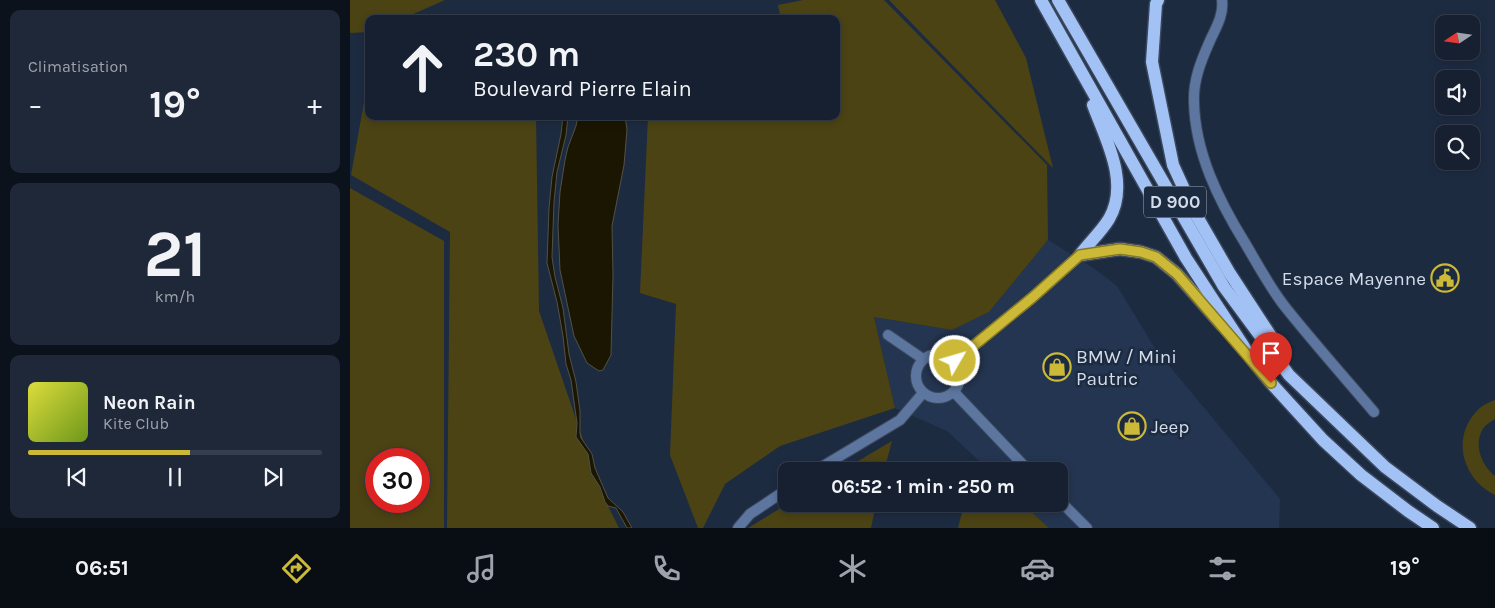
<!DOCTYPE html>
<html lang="fr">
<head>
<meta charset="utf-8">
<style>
  :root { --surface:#162031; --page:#1f2839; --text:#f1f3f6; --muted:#9ea3ab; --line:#353e4d; --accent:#ccb938 }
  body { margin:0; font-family:Karla,sans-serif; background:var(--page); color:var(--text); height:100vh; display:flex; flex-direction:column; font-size:19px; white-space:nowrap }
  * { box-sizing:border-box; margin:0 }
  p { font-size:16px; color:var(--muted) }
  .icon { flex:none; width:28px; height:28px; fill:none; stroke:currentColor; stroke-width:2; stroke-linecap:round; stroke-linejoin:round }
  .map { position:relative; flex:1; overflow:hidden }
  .side { display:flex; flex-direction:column; gap:10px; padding:10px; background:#0c121b; width:350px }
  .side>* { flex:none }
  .top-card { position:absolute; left:15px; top:15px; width:475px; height:105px; border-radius:10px; box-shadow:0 2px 8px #0003,0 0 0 1px var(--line); background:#162031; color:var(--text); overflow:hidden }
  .needle { width:32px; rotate:257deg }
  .fabs { position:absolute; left:1085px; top:15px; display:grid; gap:10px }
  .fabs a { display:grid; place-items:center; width:45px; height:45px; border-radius:10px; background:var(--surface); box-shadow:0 2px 8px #0003,0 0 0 1px var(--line); font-size:25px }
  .speed { position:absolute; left:15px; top:448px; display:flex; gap:10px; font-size:25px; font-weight:700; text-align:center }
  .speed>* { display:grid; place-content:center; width:65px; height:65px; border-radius:50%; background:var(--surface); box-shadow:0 2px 8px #0003,0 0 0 1px var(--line); line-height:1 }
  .speed .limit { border:8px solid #d22; background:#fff; color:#111 }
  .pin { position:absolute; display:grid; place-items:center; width:42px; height:42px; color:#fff; margin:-51px -21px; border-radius:50% 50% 50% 0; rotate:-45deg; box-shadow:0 0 5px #0007 }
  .pin .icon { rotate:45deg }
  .me { position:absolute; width:55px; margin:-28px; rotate:52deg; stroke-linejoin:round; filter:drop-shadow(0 0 4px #0008) }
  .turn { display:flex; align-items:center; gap:18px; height:105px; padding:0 25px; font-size:22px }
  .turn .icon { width:65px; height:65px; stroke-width:2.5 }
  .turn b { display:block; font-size:35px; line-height:42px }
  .big { font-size:38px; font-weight:700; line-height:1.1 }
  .side .widget { flex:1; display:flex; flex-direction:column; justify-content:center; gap:8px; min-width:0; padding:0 18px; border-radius:10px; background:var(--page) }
  .side .dial { align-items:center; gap:0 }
  .dial b { font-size:65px; line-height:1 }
  .song { display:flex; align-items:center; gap:15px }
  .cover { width:60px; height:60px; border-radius:8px; background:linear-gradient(135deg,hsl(60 70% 55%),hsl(80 70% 35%)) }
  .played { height:5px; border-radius:2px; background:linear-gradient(90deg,var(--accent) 55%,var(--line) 55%) }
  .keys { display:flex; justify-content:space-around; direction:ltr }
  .heat { display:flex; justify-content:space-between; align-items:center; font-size:28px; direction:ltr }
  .trip { position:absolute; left:428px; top:462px; width:290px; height:50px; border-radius:10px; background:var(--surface); box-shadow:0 2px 8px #0003,0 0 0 1px var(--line); font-weight:700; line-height:50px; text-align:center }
  .dock { display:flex; height:80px; justify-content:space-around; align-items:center; background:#090d14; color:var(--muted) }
  .dock .icon { width:35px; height:35px }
  .dock .active { color:var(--accent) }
  .dock b { font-size:22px; color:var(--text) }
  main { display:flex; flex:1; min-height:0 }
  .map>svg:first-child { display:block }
  .built { fill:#243551 }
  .green { fill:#4b4314; fill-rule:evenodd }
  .water { fill:#1a1601; stroke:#525147 }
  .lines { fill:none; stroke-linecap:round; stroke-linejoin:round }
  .street-casing { stroke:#3a475c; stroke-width:12 }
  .primary-casing { stroke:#3a475c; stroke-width:15 }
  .street { stroke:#5d769f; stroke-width:10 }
  .primary { stroke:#a2c1f4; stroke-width:12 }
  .route-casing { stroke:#857824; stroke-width:12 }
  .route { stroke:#ccb938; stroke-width:9 }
  .labels { text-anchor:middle; stroke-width:5; stroke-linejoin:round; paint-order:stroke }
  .shield { fill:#1d2b41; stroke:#9ca7b8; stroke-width:1 }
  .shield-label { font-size:18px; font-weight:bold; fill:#d3dceb }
  .poi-label { font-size:19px; fill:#d3dceb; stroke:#1d2b41; text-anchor:start }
</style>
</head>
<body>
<main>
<section class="side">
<div class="widget"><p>Climatisation</p>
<div class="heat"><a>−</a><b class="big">19°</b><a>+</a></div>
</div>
<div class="widget dial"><b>21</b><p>km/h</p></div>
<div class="widget">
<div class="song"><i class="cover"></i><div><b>Neon Rain</b><p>Kite Club</p></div></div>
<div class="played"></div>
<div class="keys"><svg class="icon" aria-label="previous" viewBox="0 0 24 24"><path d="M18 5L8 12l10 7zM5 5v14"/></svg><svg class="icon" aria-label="pause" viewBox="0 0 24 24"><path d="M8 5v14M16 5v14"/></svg><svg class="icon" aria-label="next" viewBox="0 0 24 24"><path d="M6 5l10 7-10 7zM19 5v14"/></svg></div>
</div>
</section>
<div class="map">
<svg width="1145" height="528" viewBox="0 0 1145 528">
  <rect width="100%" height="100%" fill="#1d2b41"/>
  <!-- built -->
  <polygon class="built" points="698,240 745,269 767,286 806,350 930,499 929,528 699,528 673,504 709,504 709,471 640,471 597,431 545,408 524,317 602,330 639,312"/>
  <!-- green -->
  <g class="green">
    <polygon points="0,0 95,0 52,19 19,19 19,32 0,33"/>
    <polygon points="453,0 534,0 697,165 698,240 639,312 602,330 524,317 545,408 430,446 375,484 353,528 348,528 320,455 326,304 290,293 298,116 486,116 486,19 431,19 428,5"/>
    <polygon points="539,0 645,0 676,58 703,168"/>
    <polygon points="19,101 19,116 186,116 189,311 251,492 269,528 97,528 100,232 1,175 14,102"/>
    <path d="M0,188L94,241V528H0ZM26,459H69V501H26Z"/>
    <path d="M1145,400V419C1142,421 1138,423 1135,426C1122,442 1131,465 1145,476V495C1111,478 1100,434 1131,407C1135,404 1140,402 1145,400Z"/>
    <polygon points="542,441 534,471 491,471"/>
    <polygon points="437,504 526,504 521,528 398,528"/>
    <polygon points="614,504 673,504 699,528 608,528"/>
  </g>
  <!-- water -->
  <g class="water">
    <polygon points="213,116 218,116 216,135 207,172 204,202 202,257 205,277 213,308 219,354 226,382 230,411 230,433 231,438 242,454 245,468 258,498 273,512 282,528 277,528 266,508 258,506 255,502 250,487 241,473 238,454 226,437 227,423 221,380 216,364 213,336 207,302 197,263 199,208 202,177 211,134"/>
    <polygon points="228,116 275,116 277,130 274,165 262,226 263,275 261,355 253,370 249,371 237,363 224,336 210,270 208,225 210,192 215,160 218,147 226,126"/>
  </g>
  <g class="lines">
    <!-- street casing -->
    <g class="street-casing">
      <g id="street">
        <path d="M872,0C874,16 865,29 859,43C851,61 843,81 844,102C845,153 869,201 895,243C908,265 920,288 936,308C964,343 995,378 1024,412"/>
        <polyline points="538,335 573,359"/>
        <circle cx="588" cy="376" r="22"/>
        <polyline points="605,361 683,297 730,255"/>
        <polyline points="604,392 679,471"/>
        <polyline points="465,471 550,420 573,393"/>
        <polyline points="709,500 737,528"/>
        <polyline points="388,528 400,514 436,490"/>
      </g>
    </g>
    <!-- primary casing -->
    <g class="primary-casing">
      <g id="primary">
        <polyline points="691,0 836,258 902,359 921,383 973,440 1011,475 1058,511 1083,528"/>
        <polyline points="708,0 874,287 939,375 1035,467 1087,506 1120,528"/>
        <polyline points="808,0 806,4 802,62 823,165 845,213 879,272 926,344"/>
        <polyline points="730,255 770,249 791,252 806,257 827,274 872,325"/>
        <path d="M730,255C739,243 751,232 759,219C780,183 756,140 743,105"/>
      </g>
    </g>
    <!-- street -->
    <use href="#street" class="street"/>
    <!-- primary -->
    <use href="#primary" class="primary"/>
  </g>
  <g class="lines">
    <!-- route casing -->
    <g class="route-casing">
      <polyline id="route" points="605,361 683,297 730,255 770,249 791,252 806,257 827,274 921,383"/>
    </g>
    <!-- route -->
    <use href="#route" class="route"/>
  </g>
  <!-- icons -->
  <defs>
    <g id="civic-ring" transform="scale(1.4375)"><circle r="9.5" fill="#1d2b41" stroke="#ccb938" stroke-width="1.5"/><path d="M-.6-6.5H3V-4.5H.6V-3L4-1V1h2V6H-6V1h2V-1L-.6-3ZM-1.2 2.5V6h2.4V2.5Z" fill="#ccb938"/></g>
    <g id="shop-ring" transform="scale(1.4375)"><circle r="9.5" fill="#1d2b41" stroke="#ccb938" stroke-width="1.5"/><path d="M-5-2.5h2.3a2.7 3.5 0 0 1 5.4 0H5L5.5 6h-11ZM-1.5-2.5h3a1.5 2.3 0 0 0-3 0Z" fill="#ccb938"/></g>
  </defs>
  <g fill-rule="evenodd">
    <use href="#civic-ring" x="1095" y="278"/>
    <use href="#shop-ring" x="707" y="367"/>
    <use href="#shop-ring" x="782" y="426"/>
  </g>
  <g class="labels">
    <!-- shield labels -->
    <rect class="shield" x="794" y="186.5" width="62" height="31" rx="4"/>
    <g class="shield-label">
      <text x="825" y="208">D 900</text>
    </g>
    <!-- poi labels -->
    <g class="poi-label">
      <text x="1076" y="285" text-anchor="end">Espace Mayenne</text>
      <text x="726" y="363">BMW / Mini<tspan x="726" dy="22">Pautric</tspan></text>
      <text x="801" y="433">Jeep</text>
    </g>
  </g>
</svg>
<div class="fabs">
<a><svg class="needle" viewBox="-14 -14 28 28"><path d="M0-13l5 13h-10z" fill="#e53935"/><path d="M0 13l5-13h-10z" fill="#9ea3ab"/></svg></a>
<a><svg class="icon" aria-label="sound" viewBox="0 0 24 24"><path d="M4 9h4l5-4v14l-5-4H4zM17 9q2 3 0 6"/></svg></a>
<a><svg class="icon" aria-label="search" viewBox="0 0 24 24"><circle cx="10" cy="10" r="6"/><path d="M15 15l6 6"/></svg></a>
</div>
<div class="speed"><div class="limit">30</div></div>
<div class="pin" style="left:921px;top:383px;background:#d93025"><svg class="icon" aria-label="arrive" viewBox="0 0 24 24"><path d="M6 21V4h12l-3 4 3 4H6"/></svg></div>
<svg class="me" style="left:605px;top:361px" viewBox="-20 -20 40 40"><circle r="17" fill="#ccb938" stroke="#fff" stroke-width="3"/><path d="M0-11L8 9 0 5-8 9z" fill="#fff"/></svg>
<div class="trip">06:52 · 1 min · 250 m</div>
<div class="top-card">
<div class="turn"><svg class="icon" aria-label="ahead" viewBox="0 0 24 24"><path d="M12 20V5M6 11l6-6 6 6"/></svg><div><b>230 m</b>Boulevard Pierre Elain</div></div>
</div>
</div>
</main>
<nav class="dock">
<b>06:51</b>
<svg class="icon active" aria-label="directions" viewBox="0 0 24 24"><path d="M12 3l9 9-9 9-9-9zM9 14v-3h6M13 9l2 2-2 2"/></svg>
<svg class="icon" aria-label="music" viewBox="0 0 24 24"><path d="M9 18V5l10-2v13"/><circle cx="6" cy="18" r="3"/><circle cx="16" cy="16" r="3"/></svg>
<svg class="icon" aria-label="phone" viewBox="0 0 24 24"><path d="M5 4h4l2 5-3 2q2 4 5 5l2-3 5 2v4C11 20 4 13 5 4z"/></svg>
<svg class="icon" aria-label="climate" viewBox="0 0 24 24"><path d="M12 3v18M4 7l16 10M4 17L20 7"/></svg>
<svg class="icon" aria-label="car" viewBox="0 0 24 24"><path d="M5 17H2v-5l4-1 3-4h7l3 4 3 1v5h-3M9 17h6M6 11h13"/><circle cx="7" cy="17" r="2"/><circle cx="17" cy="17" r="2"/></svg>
<svg class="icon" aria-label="filters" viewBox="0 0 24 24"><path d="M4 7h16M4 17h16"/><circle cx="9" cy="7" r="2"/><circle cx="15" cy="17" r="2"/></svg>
<b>19°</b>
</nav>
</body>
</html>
